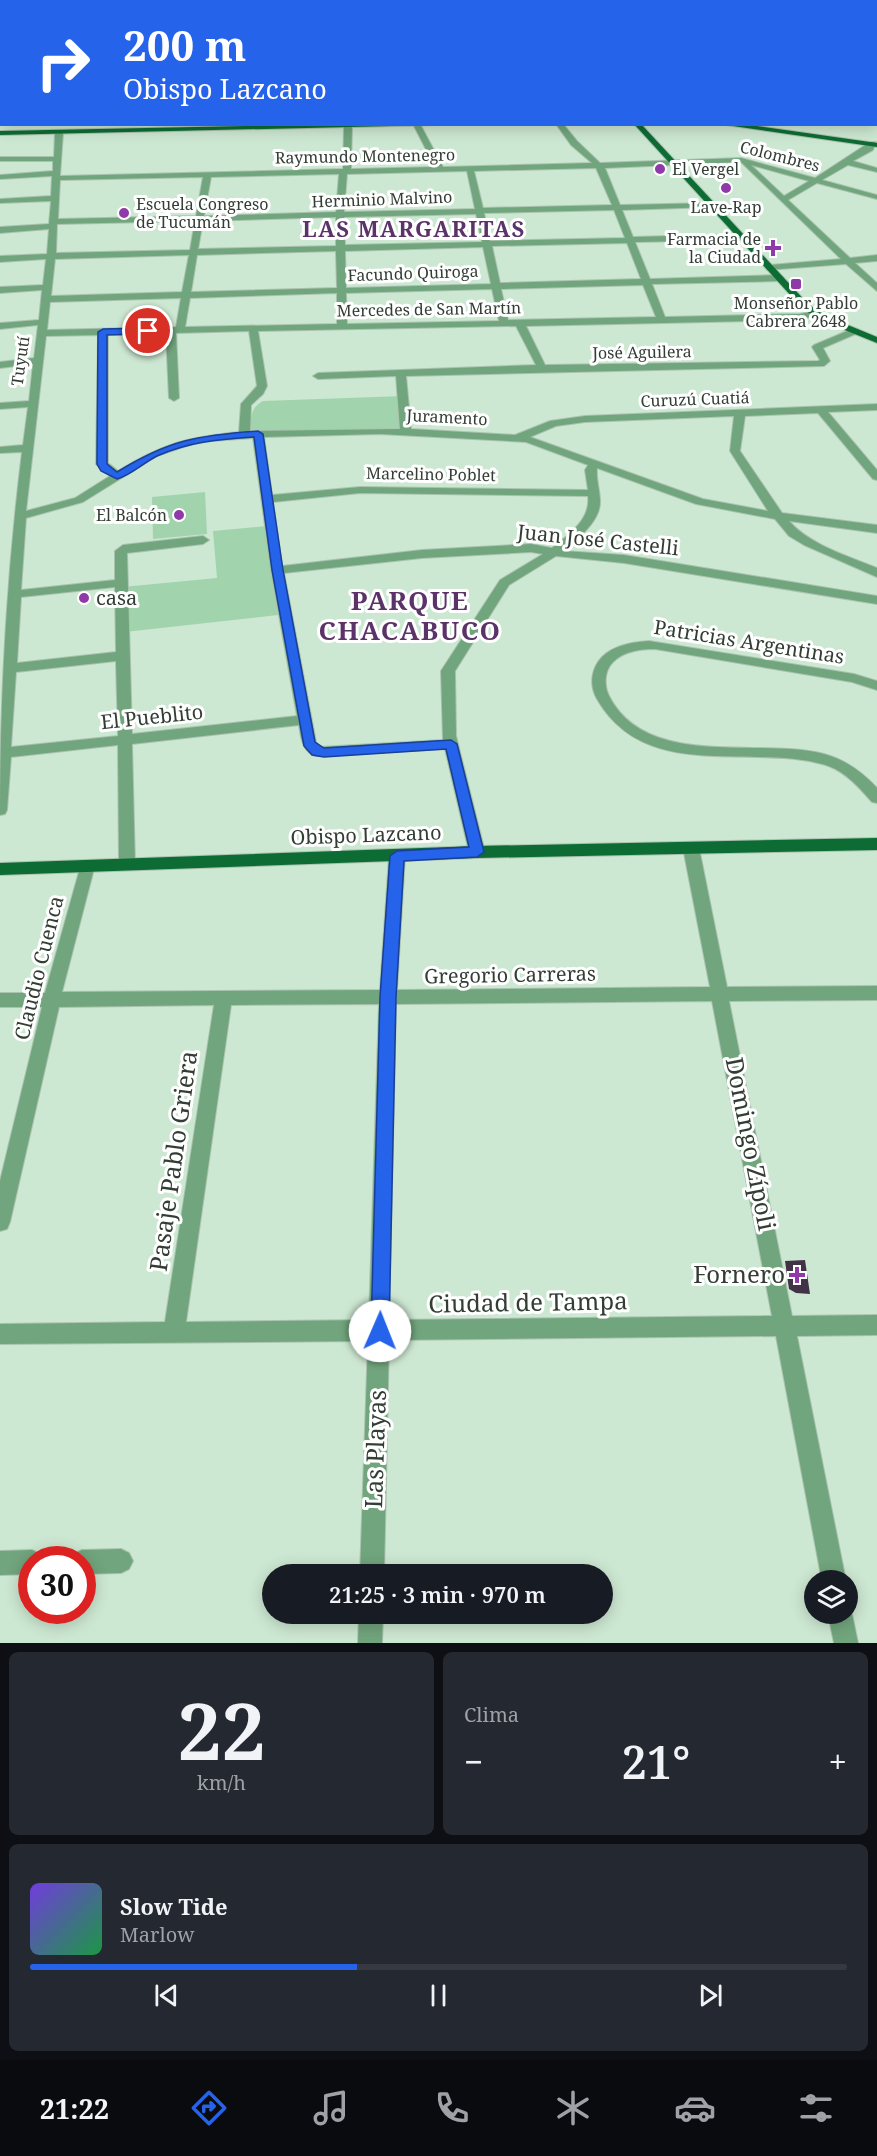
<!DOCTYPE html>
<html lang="es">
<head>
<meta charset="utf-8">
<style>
  :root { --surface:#171b24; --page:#242831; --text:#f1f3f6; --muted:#9ea1a6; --line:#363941; --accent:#2563eb }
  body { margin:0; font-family:"Noto Serif",serif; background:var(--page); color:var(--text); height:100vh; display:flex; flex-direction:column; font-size:22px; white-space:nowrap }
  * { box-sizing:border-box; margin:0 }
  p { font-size:20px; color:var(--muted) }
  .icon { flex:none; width:33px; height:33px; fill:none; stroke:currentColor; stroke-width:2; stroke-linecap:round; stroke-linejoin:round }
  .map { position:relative; height:1643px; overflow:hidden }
  .panel { display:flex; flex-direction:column; gap:9px; padding:9px; background:#0d0f14; flex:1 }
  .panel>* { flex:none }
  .banner { position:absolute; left:0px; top:0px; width:878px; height:126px; box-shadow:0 3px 15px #0003; background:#2563eb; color:#fff; overflow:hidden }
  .tools { position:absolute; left:804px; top:1570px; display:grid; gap:12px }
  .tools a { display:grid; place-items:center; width:54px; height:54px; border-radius:50%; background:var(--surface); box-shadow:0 3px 15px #0003; font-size:30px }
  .speed { position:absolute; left:18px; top:1546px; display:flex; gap:12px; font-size:30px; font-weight:700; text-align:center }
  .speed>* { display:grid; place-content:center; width:78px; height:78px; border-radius:50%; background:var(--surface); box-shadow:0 3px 15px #0003; line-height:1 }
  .speed .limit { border:9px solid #d22; background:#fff; color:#111 }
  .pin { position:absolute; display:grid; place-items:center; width:51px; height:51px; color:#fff; margin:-26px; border:3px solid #fff; border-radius:50%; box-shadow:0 2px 6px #0007 }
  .me { position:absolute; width:66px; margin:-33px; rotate:1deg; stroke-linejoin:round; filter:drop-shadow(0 0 4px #0008) }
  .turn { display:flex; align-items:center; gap:21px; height:126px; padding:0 24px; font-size:27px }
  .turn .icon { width:78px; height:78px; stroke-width:2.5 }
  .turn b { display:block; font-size:42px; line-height:51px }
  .big { font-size:45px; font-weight:600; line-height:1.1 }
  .panel .tile { flex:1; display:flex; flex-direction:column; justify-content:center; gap:9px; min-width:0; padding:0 21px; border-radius:9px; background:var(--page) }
  .panel .dial { align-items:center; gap:0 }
  .dial b { font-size:78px; line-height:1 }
  .song { display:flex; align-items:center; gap:18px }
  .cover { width:72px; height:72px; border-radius:9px; background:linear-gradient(135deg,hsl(260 70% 55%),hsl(140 70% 35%)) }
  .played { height:6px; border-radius:3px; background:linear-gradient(90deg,var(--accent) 40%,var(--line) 40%) }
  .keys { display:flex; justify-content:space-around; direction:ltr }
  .heat { display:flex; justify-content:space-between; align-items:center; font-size:33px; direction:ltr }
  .panel .tiles { flex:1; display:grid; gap:9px; grid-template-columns:1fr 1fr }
  .tile:last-child { grid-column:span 2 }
  .trip { position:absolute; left:262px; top:1564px; width:351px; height:60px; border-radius:30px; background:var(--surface); box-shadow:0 3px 15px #0003; font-weight:600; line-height:60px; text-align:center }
  .menu { display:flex; height:96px; justify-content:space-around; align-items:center; background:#090b0e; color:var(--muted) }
  .menu .icon { width:42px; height:42px }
  .menu .selected { color:var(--accent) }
  .menu b { font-size:27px; color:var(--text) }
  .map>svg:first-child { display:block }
  .green { fill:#a1d4ac }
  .building { fill:#423247 }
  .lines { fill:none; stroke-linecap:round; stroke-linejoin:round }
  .minor-casing { stroke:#abc2af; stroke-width:2 }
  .major-casing { stroke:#abc2af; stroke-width:2 }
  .minor { fill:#71a57d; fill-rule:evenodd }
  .major { fill:#0c6c33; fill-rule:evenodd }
  .route { fill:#2563eb; stroke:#184099; stroke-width:1.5 }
  .poi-dot { fill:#8f3aa8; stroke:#fff; stroke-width:2 }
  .labels { text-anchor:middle; stroke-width:6; stroke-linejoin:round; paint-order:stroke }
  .far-street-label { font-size:16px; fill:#323d34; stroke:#fff }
  .far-poi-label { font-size:16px; fill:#323d34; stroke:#fff; text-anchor:start }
  .street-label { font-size:20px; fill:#323d34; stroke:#fff }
  .poi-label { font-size:20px; fill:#323d34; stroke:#fff; text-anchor:start }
  .far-district-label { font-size:22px; font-weight:bold; letter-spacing:1.5px; fill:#5c3369; stroke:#fff }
  .near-street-label { font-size:24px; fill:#323d34; stroke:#fff }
  .near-poi-label { font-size:24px; fill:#323d34; stroke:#fff; text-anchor:end }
  .district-label { font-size:26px; font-weight:bold; letter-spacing:1.5px; fill:#5c3369; stroke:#fff }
</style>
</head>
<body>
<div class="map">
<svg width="877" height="1643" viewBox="0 0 877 1643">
  <rect width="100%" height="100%" fill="#cde8d2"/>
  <!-- green -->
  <g class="green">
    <path d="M403,396L404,429L251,431C250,418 251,407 263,401Z"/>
    <polygon points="205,492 207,534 153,539 152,497"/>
    <polygon points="266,526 278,615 125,632 122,587 217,578 213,531"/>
  </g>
  <!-- building -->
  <polygon class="building" points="805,1260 810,1294 796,1293 789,1289 785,1261"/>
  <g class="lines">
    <!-- minor casing -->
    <g class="minor-casing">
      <g id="minor">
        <rect x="102" y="0" width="6" height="2"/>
        <rect x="162" y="0" width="6" height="2"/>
        <rect x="222" y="0" width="6" height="2"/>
        <polygon points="281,0 287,0 288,2 282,2"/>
        <rect x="346" y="0" width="6" height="2"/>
        <polygon points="404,0 410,0 411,2 405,2"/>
        <polygon points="444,0 472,0 438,2"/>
        <polygon points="574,0 581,0 583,2 575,2"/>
        <polygon points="684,0 691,0 693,2 685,2"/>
        <polygon points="770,0 784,0 765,2"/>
        <polygon points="802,0 809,0 811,2 803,2"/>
        <rect x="876" y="6" width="1" height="4"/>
        <rect x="876" y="32" width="1" height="5"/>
        <rect x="876" y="52" width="1" height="4"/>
        <rect x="876" y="64" width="1" height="4"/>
        <rect x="876" y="103" width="1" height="4"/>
        <path d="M413,124H420L443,167L592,163L571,145L556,124H563L577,141L600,163L741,158L815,178L870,142H876L873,150L853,161L877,168V172L848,165L822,180L877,195V199L817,183L788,200L850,258L877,255V261L855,263L877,283V291L846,264L767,270L766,268L770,265L841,259L741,162L605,168L620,205L712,203L716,205L712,207L622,210L633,237L742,234L746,237L742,240L635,242L650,279L780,275L784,278L780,281L652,284L665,317L800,314L816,311L821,314L800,320L526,326L545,365L818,361L820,360L812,347L814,345L852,329H858V333L823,348L830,361L824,366L406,376L411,429L515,435L550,421L585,416L877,404V410L828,412L877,470V480L873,479L818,413L745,416L740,451L782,513L877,525V533L789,521C810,545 848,556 877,568V577L804,545L789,536L775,519L696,504L597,468C596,480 600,491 600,501C601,521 577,539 564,551L624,555L877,596V604L624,563L556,556L509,585L455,671L456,736L485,852L482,856H472L469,852L445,749L316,756C302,752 301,738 299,725L132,744L135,864L132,868H122L119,864L118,745L11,757L7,810L5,814L0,815C0,694 7,573 22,452L0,453V447L23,445L28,407L0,409V403L29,401L33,364L0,368V362L34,358L38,325L0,329V323L39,320L42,290L0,293V287L43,285L46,259L0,262V256L47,254L49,229L0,233V227L49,224L51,201L0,203V199L51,196L52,176L0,179V175L53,171V161H0V157H54L55,133L59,131L63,133L60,176L343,169L344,127L348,125L352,127L351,169L435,167ZM751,165L809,181L784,196ZM596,168L612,205L483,208L474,171ZM467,171L475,209L344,212L347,174ZM339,174L336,212L204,216L211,177ZM203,177L196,216L58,219L60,180ZM614,210L625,238L490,241L484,213ZM476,214L482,242L345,245L344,217ZM336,217V246L198,249L203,221ZM195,221L190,250L56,253L57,224ZM627,243L641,279L500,283L492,246ZM483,247L491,284L346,288L345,251ZM336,251L337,288L191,292L197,255ZM189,255L182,292L51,296L55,259ZM643,285L656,317L508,320L501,289ZM492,289L499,321L347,324L346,293ZM337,293V324L185,327L190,298ZM181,298L176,327L47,330L50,302ZM516,326L536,365L318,373L313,376L318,379L396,376L400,429L250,431L251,405L263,394L267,386L258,331ZM249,331L257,386L241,404L239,432C187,437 162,444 118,471L108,463V334L166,333L169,398L174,401L179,398L176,333ZM98,335L96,464L110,476L75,498L26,511L46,336ZM734,416L730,451L768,511L703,499L530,437L556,426L585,422ZM380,434L526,442L588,465L585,470L588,490L360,487L272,495L264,437ZM253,438L271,570L297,716L132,734L127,553L203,544L209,540L203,536L123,545L115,551V580L21,590L26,518L83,502L157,456L198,442ZM360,493L588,496C591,520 568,535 552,548L531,544L422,550L282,566L273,502ZM531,552L543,554L500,580L441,671L443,740L320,747L316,742L284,573L422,558ZM115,587L116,652L17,663L21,597ZM116,661L118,736L11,747L16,672Z"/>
        <path d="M649,641L854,674L877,681V690L852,682L655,649C640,649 624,651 613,662C604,671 604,686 609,696C647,770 759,737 824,754C846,760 862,772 877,788V803L872,802C858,786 843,769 822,764C746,744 645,782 597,699C589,685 591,669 602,657C614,645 633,642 649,641Z"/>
        <path d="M691,842L696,844L699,848L727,987L877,986V1000L729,1001L792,1316L877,1315V1335L797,1336L846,1581H822L776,1336L389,1340L384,1575H360L368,1341L0,1344V1324L165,1322L214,1005L59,1007L10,1222L7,1229L0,1231V1181L42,1007H0V993H45L82,861H92L95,865L62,992L380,990L389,856L392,852H402L405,856L397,990L710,987L683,848L686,844ZM712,1001L772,1316L389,1320L396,1004ZM379,1004L369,1320L186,1322L231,1005Z"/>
        <polygon points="121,1549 129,1553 133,1561 129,1569 121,1573 82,1574 82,1560 71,1560 74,1554 82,1550"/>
        <polygon points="32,1550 40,1554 43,1560 32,1560 32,1574 0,1575 0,1551"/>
        <polygon points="848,1605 852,1614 858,1643 834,1643 828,1614 848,1614"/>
        <polygon points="359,1614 383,1614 382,1643 358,1643"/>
      </g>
    </g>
    <!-- major casing -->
    <g class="major-casing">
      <g id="major">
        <polygon points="524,0 530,0 531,2 525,2"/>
        <polygon points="334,124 479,124 0,135 0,131"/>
        <polygon points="634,124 641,124 809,305 826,316 877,337 877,343 820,320 803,309"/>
        <polygon points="719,124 742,124 877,143 877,147"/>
        <polygon points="877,838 877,850 477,858 0,875 0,863 477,846"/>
      </g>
    </g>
    <!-- minor -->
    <use href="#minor" class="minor"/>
    <!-- major -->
    <use href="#major" class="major"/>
  </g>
  <!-- route -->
  <path class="route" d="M103,329L148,328L152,331L148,334L107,335V464L117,472C169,440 198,435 258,431L263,434L283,570L315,742L324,748L451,740L457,744L484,852L477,857L404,861L396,997L389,1331L387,1338L380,1340L373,1338L371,1331L380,997L390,856L397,851L469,847L446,749L324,757L312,755L304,746L272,570L254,437C221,439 188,442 157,456C143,463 131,475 117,479L101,471L97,464L98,332Z"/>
  <!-- markers -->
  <g class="poi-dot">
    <circle cx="660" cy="169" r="6"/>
    <circle cx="726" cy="188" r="6"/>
    <circle cx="124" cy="213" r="6"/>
    <path d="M770 239h6v6h6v6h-6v6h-6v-6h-6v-6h6z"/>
    <rect x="790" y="278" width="12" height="12" rx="3"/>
    <circle cx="179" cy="515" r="6"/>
    <circle cx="84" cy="598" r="6"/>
    <path d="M794 1266h6v6h6v6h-6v6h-6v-6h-6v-6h6z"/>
  </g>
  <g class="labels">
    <!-- far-street labels -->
    <g class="far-street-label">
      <text transform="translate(365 156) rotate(-1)" y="6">Raymundo Montenegro</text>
      <text transform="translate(780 156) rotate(14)" y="6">Colombres</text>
      <text transform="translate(382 199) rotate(-2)" y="6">Herminio Malvino</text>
      <text transform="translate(413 273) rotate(-2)" y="6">Facundo Quiroga</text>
      <text transform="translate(429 309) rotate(-1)" y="6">Mercedes de San Martín</text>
      <text transform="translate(642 352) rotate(-1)" y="6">José Aguilera</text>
      <text transform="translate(20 361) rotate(-82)" y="6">Tuyutí</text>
      <text transform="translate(695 399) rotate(-2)" y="6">Curuzú Cuatiá</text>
      <text transform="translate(447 417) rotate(3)" y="6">Juramento</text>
      <text transform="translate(431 474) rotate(1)" y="6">Marcelino Poblet</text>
    </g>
    <!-- far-poi labels -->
    <g class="far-poi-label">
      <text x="672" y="175">El Vergel</text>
      <text x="136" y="210">Escuela Congreso<tspan x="136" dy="18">de Tucumán</tspan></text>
      <text x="726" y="213" text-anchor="middle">Lave-Rap</text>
      <text x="761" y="245" text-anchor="end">Farmacia de<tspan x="761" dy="18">la Ciudad</tspan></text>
      <text x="796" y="309" text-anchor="middle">Monseñor Pablo<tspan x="796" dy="18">Cabrera 2648</tspan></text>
      <text x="167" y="521" text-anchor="end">El Balcón</text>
    </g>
    <!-- street labels -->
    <g class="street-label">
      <text transform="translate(598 540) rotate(6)" y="7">Juan José Castelli</text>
      <text transform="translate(749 642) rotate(9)" y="7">Patricias Argentinas</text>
      <text transform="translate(152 717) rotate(-6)" y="7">El Pueblito</text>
      <text transform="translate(366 835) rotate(-2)" y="7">Obispo Lazcano</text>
      <text transform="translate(39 968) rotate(-76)" y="7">Claudio Cuenca</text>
      <text transform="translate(510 975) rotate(-1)" y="7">Gregorio Carreras</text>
    </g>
    <!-- poi labels -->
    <g class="poi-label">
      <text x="96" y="605">casa</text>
    </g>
    <!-- far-district labels -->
    <g class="far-district-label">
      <text x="414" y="237">LAS MARGARITAS</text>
    </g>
    <!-- near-street labels -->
    <g class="near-street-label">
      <text transform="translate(750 1144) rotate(79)" y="8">Domingo Zípoli</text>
      <text transform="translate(174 1161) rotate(-82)" y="8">Pasaje Pablo Griera</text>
      <text transform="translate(528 1303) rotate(-1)" y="8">Ciudad de Tampa</text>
      <text transform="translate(376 1449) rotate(-88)" y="8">Las Playas</text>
    </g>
    <!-- near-poi labels -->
    <g class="near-poi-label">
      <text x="785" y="1283">Fornero</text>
    </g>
    <!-- district labels -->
    <g class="district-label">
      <text x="410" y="610">PARQUE<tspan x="410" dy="30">CHACABUCO</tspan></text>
    </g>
  </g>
</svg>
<div class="tools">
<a><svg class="icon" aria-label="layers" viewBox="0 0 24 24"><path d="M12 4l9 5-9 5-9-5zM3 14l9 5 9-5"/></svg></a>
</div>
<div class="speed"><div class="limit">30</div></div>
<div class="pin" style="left:148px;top:331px;background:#d93025"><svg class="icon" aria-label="arrive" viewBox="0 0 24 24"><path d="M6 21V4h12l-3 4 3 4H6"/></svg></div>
<svg class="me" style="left:380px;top:1331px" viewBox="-20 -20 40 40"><circle r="19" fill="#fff"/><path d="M0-13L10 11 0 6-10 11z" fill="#2563eb"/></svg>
<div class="trip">21:25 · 3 min · 970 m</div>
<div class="banner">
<div class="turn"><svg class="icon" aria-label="right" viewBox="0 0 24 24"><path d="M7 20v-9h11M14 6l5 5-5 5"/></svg><div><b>200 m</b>Obispo Lazcano</div></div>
</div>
</div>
<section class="panel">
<div class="tiles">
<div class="tile dial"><b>22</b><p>km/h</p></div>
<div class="tile"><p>Clima</p>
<div class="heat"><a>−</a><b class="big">21°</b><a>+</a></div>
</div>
<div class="tile">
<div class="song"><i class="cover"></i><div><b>Slow Tide</b><p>Marlow</p></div></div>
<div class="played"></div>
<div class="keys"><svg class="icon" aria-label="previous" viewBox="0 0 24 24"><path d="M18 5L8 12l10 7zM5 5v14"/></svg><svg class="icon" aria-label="pause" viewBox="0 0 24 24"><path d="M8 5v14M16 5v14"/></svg><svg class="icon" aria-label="next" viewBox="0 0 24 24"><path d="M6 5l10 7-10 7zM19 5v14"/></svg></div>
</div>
</div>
</section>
<nav class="menu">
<b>21:22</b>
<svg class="icon selected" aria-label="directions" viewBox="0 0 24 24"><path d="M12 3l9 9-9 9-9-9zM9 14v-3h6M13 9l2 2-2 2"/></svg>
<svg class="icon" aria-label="music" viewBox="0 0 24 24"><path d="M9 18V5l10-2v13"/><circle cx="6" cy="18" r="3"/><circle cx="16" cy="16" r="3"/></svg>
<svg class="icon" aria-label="phone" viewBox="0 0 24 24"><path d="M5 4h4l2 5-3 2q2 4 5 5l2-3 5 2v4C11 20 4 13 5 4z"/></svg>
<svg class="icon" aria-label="climate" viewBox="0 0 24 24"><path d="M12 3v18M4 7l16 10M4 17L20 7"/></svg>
<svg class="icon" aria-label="car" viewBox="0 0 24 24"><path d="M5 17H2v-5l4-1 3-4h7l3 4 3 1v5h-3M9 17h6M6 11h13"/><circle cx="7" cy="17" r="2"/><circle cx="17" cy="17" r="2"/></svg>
<svg class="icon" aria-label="filters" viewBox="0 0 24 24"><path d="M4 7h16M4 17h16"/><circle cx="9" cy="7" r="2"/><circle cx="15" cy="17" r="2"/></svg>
</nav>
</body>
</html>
